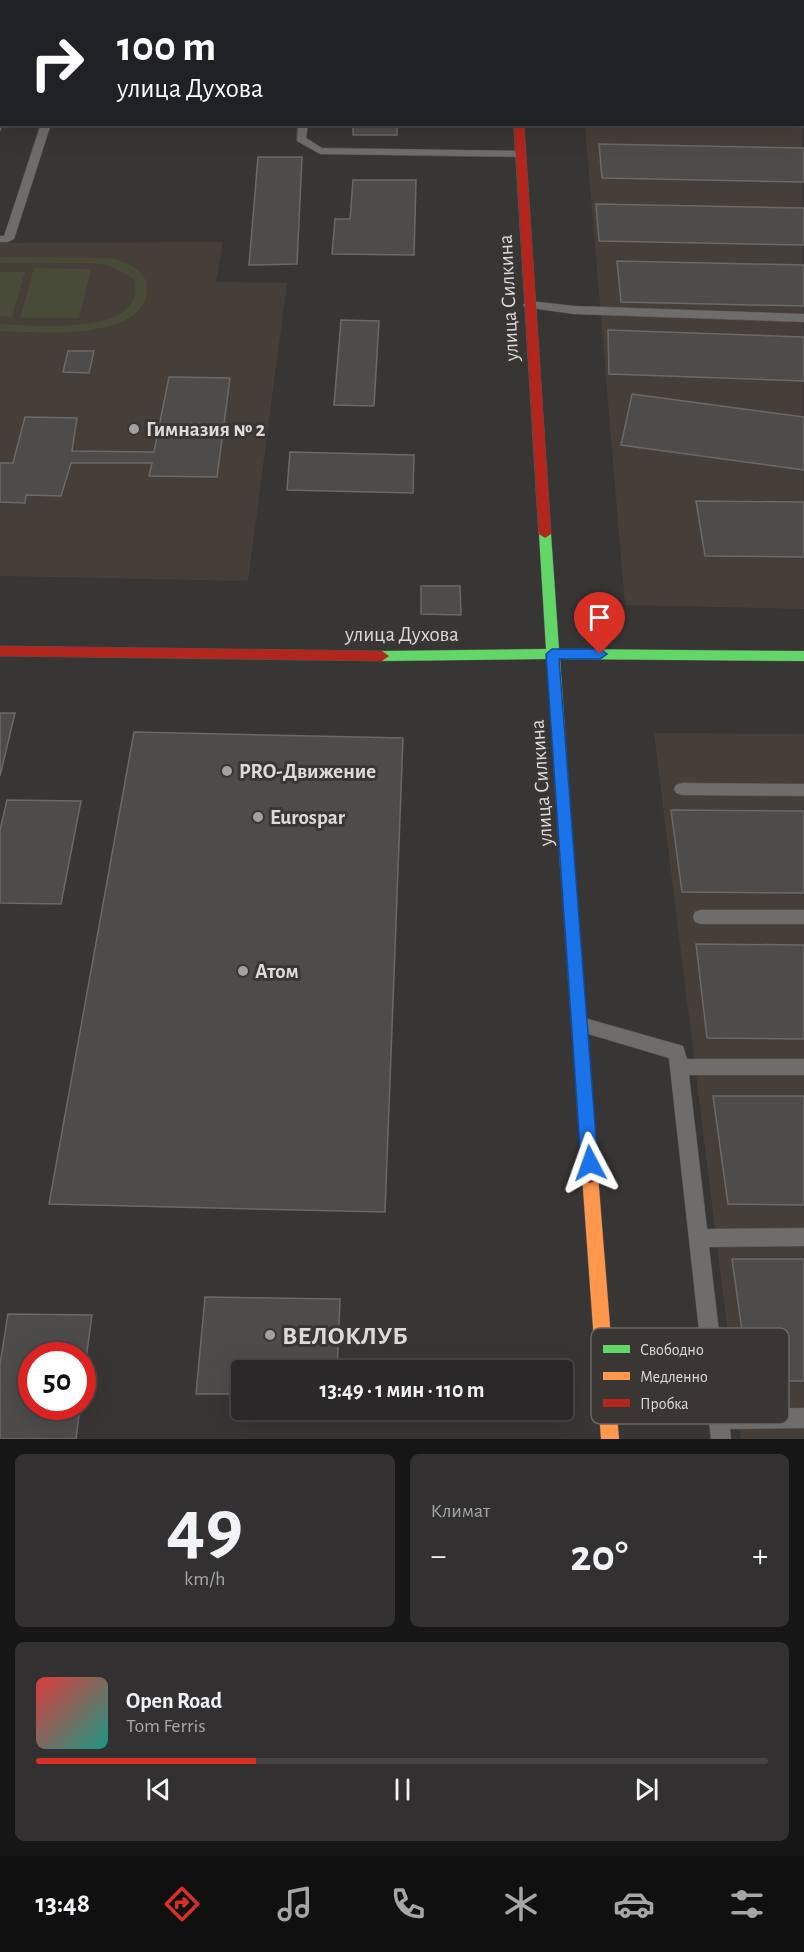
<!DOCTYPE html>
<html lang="ru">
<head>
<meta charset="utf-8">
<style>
  :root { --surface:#2a2828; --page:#323030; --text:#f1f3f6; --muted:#a5a6a8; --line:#464445; --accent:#d93025 }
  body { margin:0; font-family:"Alegreya Sans",sans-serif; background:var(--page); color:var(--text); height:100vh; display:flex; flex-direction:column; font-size:22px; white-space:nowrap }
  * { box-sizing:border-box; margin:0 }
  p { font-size:20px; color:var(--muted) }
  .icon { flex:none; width:33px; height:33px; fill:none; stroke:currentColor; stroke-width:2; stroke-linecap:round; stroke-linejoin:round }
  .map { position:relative; height:1439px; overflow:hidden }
  .drawer { display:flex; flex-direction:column; gap:15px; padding:15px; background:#171616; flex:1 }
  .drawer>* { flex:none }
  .banner { position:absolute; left:0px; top:0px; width:804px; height:126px; box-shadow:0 6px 24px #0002,0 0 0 2px var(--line); background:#202124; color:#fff; overflow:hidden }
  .speed { position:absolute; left:18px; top:1342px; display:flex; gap:12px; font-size:30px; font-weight:700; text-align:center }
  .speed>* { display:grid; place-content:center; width:78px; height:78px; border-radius:50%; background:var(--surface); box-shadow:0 6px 24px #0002,0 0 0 2px var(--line); line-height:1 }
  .speed .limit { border:9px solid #d22; background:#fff; color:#111 }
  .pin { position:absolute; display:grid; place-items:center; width:51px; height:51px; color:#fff; margin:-62px -26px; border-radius:50% 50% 50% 0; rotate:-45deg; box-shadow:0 0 6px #0007 }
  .pin .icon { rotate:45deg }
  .me { position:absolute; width:66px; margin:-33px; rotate:356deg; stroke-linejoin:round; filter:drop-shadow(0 0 4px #0008) }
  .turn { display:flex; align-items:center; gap:21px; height:126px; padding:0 18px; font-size:27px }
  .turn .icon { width:78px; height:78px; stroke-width:2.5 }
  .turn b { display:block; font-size:42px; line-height:51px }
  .big { font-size:45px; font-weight:700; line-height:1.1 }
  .drawer .tile { flex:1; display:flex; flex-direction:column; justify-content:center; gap:9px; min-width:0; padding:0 21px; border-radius:9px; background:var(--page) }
  .drawer .dial { align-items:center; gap:0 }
  .dial b { font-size:78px; line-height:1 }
  .song { display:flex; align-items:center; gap:18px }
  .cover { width:72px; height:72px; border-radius:9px; background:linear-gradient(135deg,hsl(0 70% 55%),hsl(170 70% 35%)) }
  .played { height:6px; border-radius:3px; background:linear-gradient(90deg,var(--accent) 30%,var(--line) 30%) }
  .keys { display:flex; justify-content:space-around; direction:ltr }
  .heat { display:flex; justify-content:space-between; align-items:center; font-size:33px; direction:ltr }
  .drawer .tiles { flex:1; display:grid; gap:15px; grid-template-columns:1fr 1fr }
  .tile:last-child { grid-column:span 2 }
  .trip { position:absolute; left:231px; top:1360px; width:342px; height:60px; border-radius:6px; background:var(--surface); box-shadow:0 6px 24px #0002,0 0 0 2px var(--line); font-weight:700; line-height:60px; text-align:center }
  .tabs { display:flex; height:96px; justify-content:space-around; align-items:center; background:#111010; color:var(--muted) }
  .tabs .icon { width:42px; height:42px }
  .tabs .on { color:var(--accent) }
  .tabs b { font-size:27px; color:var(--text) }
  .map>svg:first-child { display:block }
  .built { fill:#463e39 }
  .green { fill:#484b38 }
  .building { fill:#4d4c4b; stroke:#6a6968; stroke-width:1.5 }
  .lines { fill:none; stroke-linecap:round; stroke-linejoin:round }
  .lane-casing { stroke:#555453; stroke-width:1 }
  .street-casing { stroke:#555453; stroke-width:1 }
  .fast-casing { stroke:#555453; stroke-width:1 }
  .slow-casing { stroke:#555453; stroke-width:1 }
  .jam-casing { stroke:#555453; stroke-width:1 }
  .lane { fill:#6e6d6c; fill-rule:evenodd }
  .street { fill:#6e6d6c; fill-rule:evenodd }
  .fast { fill:#63d668; fill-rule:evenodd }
  .slow { fill:#ff974d; fill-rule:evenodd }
  .jam { fill:#b3261e; fill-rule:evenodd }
  .route { fill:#1a73e8; stroke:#114b97; stroke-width:1.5 }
  .poi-dot { fill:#a3a1a0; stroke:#393634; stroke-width:2 }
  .labels { text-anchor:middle; stroke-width:6; stroke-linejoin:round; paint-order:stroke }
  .street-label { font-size:21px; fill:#dddbda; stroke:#393634 }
  .poi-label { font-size:21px; font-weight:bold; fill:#dddbda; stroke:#393634; text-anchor:start }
  .near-poi-label { font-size:26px; font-weight:bold; fill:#dddbda; stroke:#393634; text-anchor:start }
  .key { fill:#393634; stroke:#6a6866; stroke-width:1.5 }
  .key-label { font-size:16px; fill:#dddbda }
</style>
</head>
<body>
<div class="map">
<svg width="804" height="1439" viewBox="0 0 804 1439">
  <rect width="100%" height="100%" fill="#383635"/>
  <!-- built -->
  <g class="built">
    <polygon points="802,12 804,609 625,605 585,125 802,124"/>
    <polygon points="223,242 216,282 287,283 248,581 0,576 0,243"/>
    <polygon points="654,733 804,734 804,1439 741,1439"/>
  </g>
  <!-- green -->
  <g class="green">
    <polygon points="599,0 804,0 804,12 802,2"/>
    <path d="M0,257L112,258C127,263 148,270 147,289C145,343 36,332 0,331V324C32,325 149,338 134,279L109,265L87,263H0Z"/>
    <polygon points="34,268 91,269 79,318 20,318"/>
    <polygon points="0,272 25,272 12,317 0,316"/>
  </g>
  <!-- building -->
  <g class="building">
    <polygon points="0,74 2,124 0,131"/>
    <rect x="353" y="124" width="44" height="11"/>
    <polygon points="599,144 804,148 804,182 602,178"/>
    <polygon points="258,157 302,157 297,264 249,265"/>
    <polygon points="353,180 416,180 414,255 332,254 335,219 350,219"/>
    <polygon points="596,204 804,208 804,245 599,241"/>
    <polygon points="617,261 804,265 804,306 621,302"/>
    <polygon points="341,320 379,321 374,406 334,405"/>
    <polygon points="608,330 804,337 804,381 609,374"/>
    <polygon points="68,351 94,351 89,373 63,372"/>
    <polygon points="169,377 230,378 217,477 149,476 152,463 71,463 61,496 26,495 25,503 0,502 0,463 13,463 25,417 77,418 72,451 154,452"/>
    <polygon points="632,394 804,417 804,470 621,445"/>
    <polygon points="290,452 414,455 413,493 287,490"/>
    <polygon points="696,501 804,502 804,557 705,556"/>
    <polygon points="421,586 460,586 461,615 421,614"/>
    <polygon points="0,713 15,713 0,776"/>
    <polygon points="134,732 403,738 385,1212 49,1204"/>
    <polygon points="7,800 81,801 61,904 0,903 0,830"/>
    <polygon points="671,810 804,811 804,893 682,892"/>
    <polygon points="696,944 804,945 804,1039 707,1038"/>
    <polygon points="713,1096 804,1096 804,1205 728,1204"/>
    <polygon points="732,1259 804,1259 804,1381 749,1381"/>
    <polygon points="205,1297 340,1299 337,1371 242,1371 242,1394 196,1394"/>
    <polygon points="8,1314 92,1315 82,1388 82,1356 32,1356 32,1407 80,1407 76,1439 0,1439 0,1364"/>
  </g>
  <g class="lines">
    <!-- lane casing -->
    <g class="lane-casing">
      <g id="lane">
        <rect x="802" y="39" width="2" height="6"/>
        <polygon points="41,124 51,124 14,239 8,242 0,242 0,236 4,236"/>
        <polygon points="298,124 308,124 306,138 322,148 521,151 526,154 521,157 320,154 297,141"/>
        <polygon points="529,301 574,306 804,314 804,322 574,314 525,307 523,305"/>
        <polygon points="682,783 804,784 804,796 682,795 676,793 674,789 676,785"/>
        <polygon points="701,910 804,910 804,924 701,924 695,922 693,917 695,912"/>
        <polygon points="581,1017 683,1046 687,1059 804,1059 804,1075 689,1075 707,1229 804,1228 804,1246 709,1247 728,1409 804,1408 804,1428 730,1429 731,1439 711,1439 669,1058 575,1030 572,1025 575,1020"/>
      </g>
    </g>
    <!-- street casing -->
    <g class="street-casing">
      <rect id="street" x="0" y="14" width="2" height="12"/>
    </g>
    <!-- fast casing -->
    <g class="fast-casing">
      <g id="fast">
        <rect x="504" y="0" width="8" height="2"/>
        <polygon points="545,530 551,534 559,649 804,651 804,661 560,659 574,864 572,868 567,870 562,868 560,864 547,659 382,661 375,656 382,651 546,649 539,534"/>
      </g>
    </g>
    <!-- slow casing -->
    <g class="slow-casing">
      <polygon id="slow" points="590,1167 596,1169 598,1175 619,1439 601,1439 582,1175 584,1169"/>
    </g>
    <!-- jam casing -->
    <g class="jam-casing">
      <g id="jam">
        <polygon points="514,124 524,124 551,534 545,538 539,534"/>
        <polygon points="0,646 382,651 389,656 382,661 0,656"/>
        <polygon points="567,858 572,860 574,864 598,1175 596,1181 590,1183 584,1181 582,1175 560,864 562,860"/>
      </g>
    </g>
    <!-- lane -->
    <use href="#lane" class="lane"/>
    <!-- street -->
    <use href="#street" class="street"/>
    <!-- fast -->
    <use href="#fast" class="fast"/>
    <!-- slow -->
    <use href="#slow" class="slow"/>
    <!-- jam -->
    <use href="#jam" class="jam"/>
  </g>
  <!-- route -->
  <polygon class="route" points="552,649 600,649 607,654 600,659 559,659 598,1163 596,1168 590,1171 584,1168 581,1163 546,654"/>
  <!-- markers -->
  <g class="poi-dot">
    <circle cx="134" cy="429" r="6"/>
    <circle cx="227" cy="771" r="6"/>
    <circle cx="258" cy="817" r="6"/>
    <circle cx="243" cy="971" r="6"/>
    <circle cx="270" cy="1335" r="6"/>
  </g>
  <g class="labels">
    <!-- street labels -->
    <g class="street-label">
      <text transform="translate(508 298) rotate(-93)" y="7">улица Силкина</text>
      <text x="402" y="641">улица Духова</text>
      <text transform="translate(541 783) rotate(-94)" y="7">улица Силкина</text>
    </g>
    <!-- poi labels -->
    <g class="poi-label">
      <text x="146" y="436">Гимназия № 2</text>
      <text x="239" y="778">PRO-Движение</text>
      <text x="270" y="824">Eurospar</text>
      <text x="255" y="978">Атом</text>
    </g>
    <!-- near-poi labels -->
    <g class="near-poi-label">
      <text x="282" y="1344">ВЕЛОКЛУБ</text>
    </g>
  </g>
  <!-- legend -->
  <rect x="591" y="1328" width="198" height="96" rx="9" class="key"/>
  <rect x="603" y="1345" width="27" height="8" fill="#63d668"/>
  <rect x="603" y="1372" width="27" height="8" fill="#ff974d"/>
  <rect x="603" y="1399" width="27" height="8" fill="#b3261e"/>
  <g class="key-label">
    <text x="640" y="1355">Свободно</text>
    <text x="640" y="1382">Медленно</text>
    <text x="640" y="1409">Пробка</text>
  </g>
</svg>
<div class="speed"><div class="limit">50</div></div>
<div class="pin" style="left:600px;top:654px;background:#d93025"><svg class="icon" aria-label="arrive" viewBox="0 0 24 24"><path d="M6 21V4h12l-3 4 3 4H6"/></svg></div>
<svg class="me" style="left:590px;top:1163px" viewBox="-20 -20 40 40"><path d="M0-17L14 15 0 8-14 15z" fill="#1a73e8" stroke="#fff" stroke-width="4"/></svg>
<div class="trip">13:49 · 1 мин · 110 m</div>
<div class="banner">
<div class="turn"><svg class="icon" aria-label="right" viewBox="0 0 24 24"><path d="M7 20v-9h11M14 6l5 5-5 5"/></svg><div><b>100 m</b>улица Духова</div></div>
</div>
</div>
<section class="drawer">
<div class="tiles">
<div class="tile dial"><b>49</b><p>km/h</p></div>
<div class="tile"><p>Климат</p>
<div class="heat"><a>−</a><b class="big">20°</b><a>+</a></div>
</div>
<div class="tile">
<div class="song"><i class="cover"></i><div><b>Open Road</b><p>Tom Ferris</p></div></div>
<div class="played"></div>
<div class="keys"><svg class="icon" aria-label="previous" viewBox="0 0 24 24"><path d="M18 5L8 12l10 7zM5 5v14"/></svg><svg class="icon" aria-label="pause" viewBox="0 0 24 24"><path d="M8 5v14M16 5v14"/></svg><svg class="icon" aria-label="next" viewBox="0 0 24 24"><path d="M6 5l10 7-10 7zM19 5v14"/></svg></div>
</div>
</div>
</section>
<nav class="tabs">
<b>13:48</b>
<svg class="icon on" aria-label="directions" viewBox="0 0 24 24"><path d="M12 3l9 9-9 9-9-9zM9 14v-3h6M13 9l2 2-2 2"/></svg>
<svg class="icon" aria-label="music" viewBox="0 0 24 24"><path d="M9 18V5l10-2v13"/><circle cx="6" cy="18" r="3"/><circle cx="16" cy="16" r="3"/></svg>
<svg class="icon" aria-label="phone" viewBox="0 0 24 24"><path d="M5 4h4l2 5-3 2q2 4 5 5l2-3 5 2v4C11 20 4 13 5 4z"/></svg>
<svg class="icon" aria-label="climate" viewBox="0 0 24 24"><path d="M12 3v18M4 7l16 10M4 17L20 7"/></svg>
<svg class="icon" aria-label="car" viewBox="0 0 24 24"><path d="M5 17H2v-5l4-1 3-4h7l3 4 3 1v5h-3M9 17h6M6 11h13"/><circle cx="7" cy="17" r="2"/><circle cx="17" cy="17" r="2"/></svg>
<svg class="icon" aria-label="filters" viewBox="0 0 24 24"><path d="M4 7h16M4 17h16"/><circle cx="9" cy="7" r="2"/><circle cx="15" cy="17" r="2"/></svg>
</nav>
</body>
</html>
